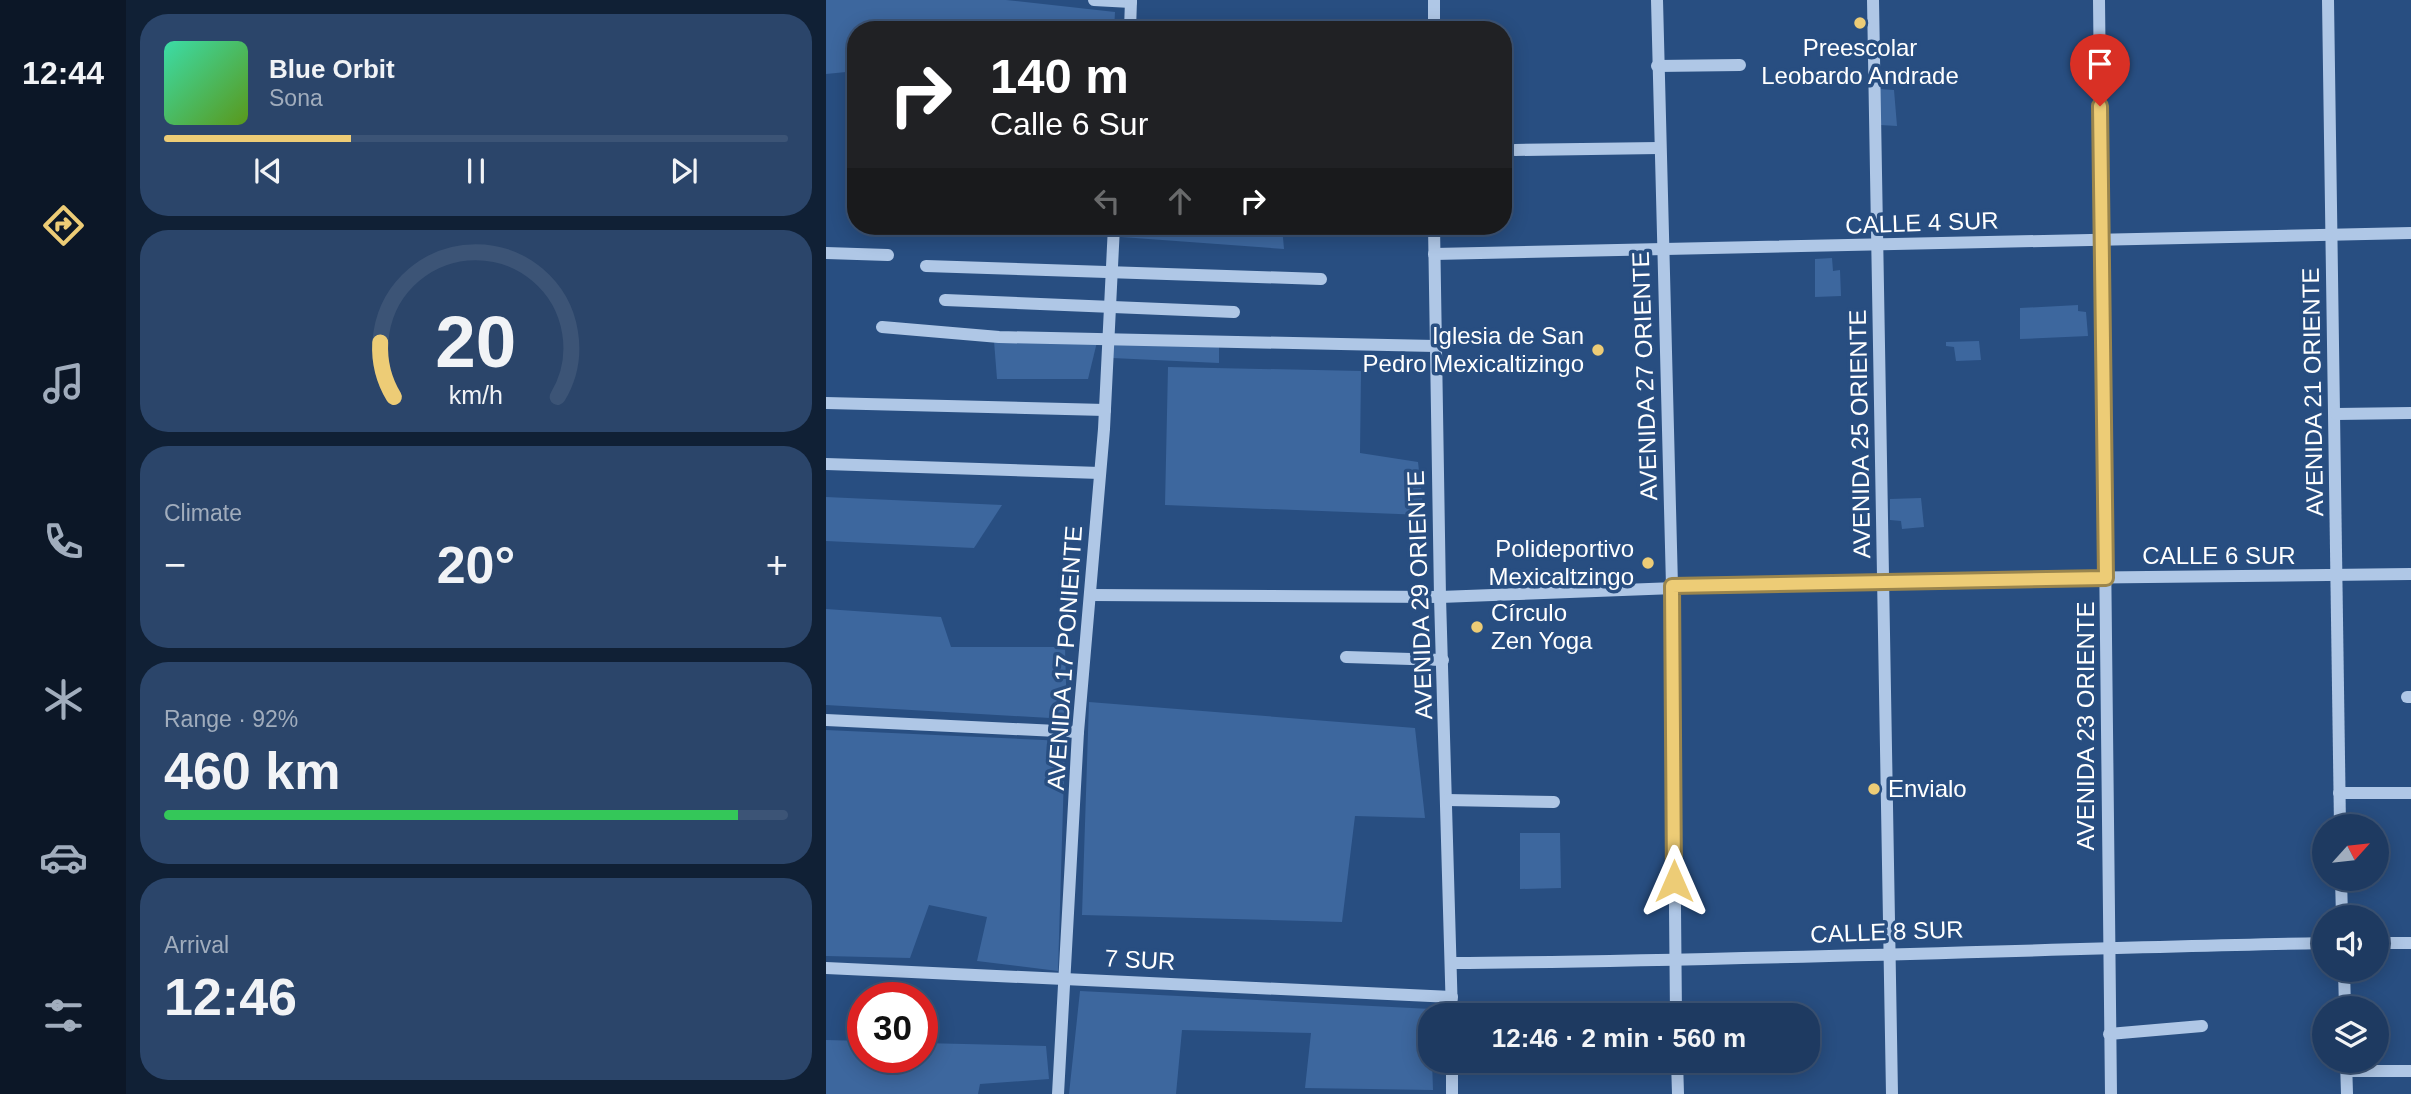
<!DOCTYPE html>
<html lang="en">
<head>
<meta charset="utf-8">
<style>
  :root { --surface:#1e3a61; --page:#2b456a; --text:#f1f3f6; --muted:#a1adbd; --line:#3c5476; --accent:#edcc76 }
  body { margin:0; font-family:Helvetica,sans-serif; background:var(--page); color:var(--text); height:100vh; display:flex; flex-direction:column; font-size:26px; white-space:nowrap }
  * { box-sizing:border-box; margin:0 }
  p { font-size:23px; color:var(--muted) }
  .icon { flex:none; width:38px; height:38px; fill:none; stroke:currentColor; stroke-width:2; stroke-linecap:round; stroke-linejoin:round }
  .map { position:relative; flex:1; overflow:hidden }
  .details { display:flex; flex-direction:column; gap:14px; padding:14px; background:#102035; width:700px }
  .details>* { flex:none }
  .guide { position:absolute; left:21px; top:21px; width:665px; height:214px; border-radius:28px; box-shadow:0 4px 18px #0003,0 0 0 2px var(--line); background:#202124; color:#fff; overflow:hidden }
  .needle { width:46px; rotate:63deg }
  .buttons { position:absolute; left:1486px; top:814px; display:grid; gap:14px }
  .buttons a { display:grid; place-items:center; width:77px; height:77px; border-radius:50%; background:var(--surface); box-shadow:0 4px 18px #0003,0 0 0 2px var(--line); font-size:35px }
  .speed { position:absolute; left:21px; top:982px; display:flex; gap:14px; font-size:35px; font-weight:700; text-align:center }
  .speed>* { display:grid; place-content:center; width:91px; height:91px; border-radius:50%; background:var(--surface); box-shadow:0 4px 18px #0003,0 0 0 2px var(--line); line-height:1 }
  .speed .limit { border:10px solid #d22; background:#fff; color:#111 }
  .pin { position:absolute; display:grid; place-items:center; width:60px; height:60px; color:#fff; margin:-72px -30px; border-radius:50% 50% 50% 0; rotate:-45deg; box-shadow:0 0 7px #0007 }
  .pin .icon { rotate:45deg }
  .me { position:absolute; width:77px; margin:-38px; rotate:0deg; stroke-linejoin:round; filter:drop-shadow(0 0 5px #0008) }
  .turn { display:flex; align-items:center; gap:24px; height:147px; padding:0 28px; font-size:32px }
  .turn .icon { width:91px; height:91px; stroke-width:2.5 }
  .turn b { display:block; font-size:49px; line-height:60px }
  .lanes { display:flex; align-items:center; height:66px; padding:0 28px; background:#0003; justify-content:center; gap:35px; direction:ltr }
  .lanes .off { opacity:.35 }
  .big { font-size:52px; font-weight:700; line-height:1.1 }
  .details .widget { flex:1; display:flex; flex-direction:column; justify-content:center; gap:10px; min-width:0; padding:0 24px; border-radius:28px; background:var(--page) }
  .details .dial { align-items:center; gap:0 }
  .dial svg { height:182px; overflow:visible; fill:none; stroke:var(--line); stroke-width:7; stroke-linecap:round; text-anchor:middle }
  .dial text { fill:var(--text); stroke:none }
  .song { display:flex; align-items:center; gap:21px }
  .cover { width:84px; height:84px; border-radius:10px; background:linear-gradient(135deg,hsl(160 70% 55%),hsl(90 70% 35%)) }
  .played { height:7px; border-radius:4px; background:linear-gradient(90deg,var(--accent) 30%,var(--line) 30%) }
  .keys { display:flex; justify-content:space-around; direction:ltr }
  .heat { display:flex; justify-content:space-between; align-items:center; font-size:38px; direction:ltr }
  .charge { height:10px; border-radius:5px; background:linear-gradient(90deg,#34c759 92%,var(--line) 0) }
  .trip { position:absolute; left:592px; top:1003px; width:402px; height:70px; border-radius:28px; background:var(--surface); box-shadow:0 4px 18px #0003,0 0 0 2px var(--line); font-weight:700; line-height:70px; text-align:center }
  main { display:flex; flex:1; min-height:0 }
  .dock { display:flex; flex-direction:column; width:126px; justify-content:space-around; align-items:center; background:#0c1727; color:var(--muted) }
  .dock .icon { width:49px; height:49px }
  .dock .on { color:var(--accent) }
  .dock b { font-size:32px; color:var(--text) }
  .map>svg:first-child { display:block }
  .green { fill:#3d679e }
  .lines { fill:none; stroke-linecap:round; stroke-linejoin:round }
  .minor { stroke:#afc7e6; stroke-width:12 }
  .route-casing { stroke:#9a854d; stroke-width:18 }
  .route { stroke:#edcc76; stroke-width:12 }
  .poi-dot { fill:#edcc76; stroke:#284e81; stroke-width:2.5 }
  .labels { text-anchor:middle; stroke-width:7; stroke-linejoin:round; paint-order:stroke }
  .poi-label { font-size:24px; fill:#fff; stroke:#284e81; text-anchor:end }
  .street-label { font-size:24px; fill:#fff; stroke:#284e81 }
</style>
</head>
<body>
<main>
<nav class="dock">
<b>12:44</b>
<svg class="icon on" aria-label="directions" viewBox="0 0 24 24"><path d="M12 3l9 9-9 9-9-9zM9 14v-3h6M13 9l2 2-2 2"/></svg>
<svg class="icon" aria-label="music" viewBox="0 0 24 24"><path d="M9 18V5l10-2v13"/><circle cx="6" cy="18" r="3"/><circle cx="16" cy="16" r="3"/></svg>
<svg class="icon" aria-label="phone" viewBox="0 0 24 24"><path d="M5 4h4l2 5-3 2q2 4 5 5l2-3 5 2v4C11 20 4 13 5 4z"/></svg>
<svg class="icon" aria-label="climate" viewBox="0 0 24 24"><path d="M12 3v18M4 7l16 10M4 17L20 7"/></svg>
<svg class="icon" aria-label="car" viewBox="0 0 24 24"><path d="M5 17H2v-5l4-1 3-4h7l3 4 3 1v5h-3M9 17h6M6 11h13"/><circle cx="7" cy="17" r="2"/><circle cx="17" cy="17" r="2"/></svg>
<svg class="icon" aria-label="filters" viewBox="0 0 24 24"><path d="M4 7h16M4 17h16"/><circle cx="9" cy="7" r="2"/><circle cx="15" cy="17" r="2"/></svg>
</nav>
<section class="details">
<div class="widget">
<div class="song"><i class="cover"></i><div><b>Blue Orbit</b><p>Sona</p></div></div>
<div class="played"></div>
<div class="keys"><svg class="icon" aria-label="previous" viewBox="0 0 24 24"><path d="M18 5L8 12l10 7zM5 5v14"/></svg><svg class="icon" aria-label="pause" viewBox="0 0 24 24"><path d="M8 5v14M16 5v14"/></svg><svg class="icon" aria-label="next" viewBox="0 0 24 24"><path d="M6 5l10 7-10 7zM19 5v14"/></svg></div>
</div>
<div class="widget dial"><svg viewBox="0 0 100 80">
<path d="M14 69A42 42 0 1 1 86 69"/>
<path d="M14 69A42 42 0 0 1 8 45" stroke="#edcc76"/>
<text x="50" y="56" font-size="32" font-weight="700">20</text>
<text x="50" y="72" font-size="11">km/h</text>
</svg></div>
<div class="widget"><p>Climate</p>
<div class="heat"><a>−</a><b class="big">20°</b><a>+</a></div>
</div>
<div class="widget"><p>Range · 92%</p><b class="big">460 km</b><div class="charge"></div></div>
<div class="widget"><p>Arrival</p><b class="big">12:46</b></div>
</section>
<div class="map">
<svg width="1585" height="1094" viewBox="0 0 1585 1094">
  <rect width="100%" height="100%" fill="#284e81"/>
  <!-- green -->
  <g class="green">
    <polygon points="0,0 180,0 289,12 288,30 30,30 30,71 0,74"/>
    <polygon points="1053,89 1068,90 1071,126 1054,125"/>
    <polygon points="297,226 456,226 458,249 295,237"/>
    <polygon points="1006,258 1007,271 1014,270 1015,296 989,297 989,259"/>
    <polygon points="1252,305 1252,311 1260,312 1262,336 1194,339 1194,308"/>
    <polygon points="168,341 271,342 262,379 171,379"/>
    <polygon points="1153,341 1155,360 1130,361 1128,347 1120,346 1120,342"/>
    <polygon points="286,342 393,344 393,363 286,358"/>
    <polygon points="342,367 535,371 534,453 592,462 598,515 339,505"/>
    <polygon points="0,497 176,505 148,548 0,541"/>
    <polygon points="1095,498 1098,527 1076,529 1075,521 1064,520 1064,499"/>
    <polygon points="0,609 115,617 125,647 239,647 241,719 0,705"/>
    <polygon points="263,702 589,728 599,818 529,816 516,922 256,915"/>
    <polygon points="0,730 239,741 232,971 151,961 161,917 103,905 84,958 0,956"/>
    <polygon points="694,833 734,833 735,888 694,889"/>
    <polygon points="254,991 605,1009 604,1060 606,1061 607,1090 479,1088 485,1033 356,1030 350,1094 243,1094"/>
    <polygon points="0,1040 37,1041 37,1057 96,1057 96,1043 220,1046 223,1079 154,1084 152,1094 0,1094"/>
  </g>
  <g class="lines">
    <!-- minor -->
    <g class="minor">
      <polyline points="268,0 305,2"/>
      <polyline points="608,0 608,30"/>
      <polyline points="831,0 846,586 850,1015"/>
      <polyline points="1047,0 1066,1094"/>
      <polyline points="1273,0 1285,1094"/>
      <polyline points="1502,0 1514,826"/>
      <polyline points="304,30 305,0"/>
      <polyline points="831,66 914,65"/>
      <polyline points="689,150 833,148"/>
      <polyline points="608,226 614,597 626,1015"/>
      <polyline points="0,253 62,255"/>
      <polyline points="608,254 1585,233"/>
      <polyline points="100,266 495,279"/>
      <polyline points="119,300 408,312"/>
      <polyline points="56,327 173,337 609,346"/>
      <polyline points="0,403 279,410"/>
      <polyline points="1510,414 1585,413"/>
      <polyline points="0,464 274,473"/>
      <polyline points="265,595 614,597 1056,580 1585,574"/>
      <polyline points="520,657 617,660"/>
      <polyline points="1581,697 1585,697"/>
      <polyline points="0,720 252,732"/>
      <polyline points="1513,793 1585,793"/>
      <polyline points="621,800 728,802"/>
      <polyline points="1515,878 1516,917"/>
      <polyline points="1550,943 1585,943"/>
      <path d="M625,963C916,961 1207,949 1498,943"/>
      <polyline points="0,968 626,997"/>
      <polyline points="1518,970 1519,1008"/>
      <polyline points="1283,1034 1376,1026"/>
      <polyline points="851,1060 852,1094"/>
      <polyline points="1520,1060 1521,1094"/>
      <polyline points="1521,1071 1585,1071"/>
      <polyline points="232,1094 252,732 278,429 288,226"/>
      <polyline points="626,1094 626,1060"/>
    </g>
  </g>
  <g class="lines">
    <!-- route casing -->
    <g class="route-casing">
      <polyline id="route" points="848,881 846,586 1280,578 1274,106"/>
    </g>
    <!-- route -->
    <use href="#route" class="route"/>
  </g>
  <!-- markers -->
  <g class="poi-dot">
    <circle cx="1034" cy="23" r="7"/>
    <circle cx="772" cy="350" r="7"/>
    <circle cx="822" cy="563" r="7"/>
    <circle cx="651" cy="627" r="7"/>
    <circle cx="1048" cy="789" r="7"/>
  </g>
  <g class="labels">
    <!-- poi labels -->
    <g class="poi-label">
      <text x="1034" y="56" text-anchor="middle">Preescolar<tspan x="1034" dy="28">Leobardo Andrade</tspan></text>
      <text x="758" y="344">Iglesia de San<tspan x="758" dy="28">Pedro Mexicaltizingo</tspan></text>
      <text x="808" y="557">Polideportivo<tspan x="808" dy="28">Mexicaltzingo</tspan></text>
      <text x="665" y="621" text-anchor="start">Círculo<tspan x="665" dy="28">Zen Yoga</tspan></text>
      <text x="1062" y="797" text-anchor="start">Envialo</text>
    </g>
    <!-- street labels -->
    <g class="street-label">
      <text transform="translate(1096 223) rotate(-2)" y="8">CALLE 4 SUR</text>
      <text transform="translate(819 376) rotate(-92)" y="8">AVENIDA 27 ORIENTE</text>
      <text transform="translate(1487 392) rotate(-91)" y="8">AVENIDA 21 ORIENTE</text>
      <text transform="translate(1034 434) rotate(-91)" y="8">AVENIDA 25 ORIENTE</text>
      <text x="1393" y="564">CALLE 6 SUR</text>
      <text transform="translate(594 595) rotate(-92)" y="8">AVENIDA 29 ORIENTE</text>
      <text transform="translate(239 658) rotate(-86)" y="8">AVENIDA 17 PONIENTE</text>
      <text transform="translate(1260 726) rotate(-90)" y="8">AVENIDA 23 ORIENTE</text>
      <text transform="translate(1061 932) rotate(-2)" y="8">CALLE 8 SUR</text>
      <text transform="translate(314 960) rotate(3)" y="8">7 SUR</text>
    </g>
  </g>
</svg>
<div class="buttons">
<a><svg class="needle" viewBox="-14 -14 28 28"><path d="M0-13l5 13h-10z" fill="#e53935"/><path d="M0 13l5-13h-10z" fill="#a1adbd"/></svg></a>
<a><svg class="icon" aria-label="sound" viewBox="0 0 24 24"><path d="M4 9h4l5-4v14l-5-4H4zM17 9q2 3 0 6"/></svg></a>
<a><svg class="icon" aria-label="layers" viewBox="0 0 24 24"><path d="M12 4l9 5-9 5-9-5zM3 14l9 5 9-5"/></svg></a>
</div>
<div class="speed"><div class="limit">30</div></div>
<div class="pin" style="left:1274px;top:106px;background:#d93025"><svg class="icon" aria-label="arrive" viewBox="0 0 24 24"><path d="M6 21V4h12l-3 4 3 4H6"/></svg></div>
<svg class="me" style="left:848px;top:881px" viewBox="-20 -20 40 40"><path d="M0-17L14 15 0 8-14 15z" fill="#edcc76" stroke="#fff" stroke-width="4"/></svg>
<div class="trip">12:46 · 2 min · 560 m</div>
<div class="guide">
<div class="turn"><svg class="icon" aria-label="right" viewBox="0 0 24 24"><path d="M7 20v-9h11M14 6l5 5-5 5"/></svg><div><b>140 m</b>Calle 6 Sur</div></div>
<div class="lanes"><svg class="icon off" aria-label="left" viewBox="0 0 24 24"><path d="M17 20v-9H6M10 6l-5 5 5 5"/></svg><svg class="icon off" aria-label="ahead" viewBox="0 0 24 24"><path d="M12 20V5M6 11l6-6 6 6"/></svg><svg class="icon" aria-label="right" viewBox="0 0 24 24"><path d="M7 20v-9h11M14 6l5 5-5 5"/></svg></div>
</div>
</div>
</main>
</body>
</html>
